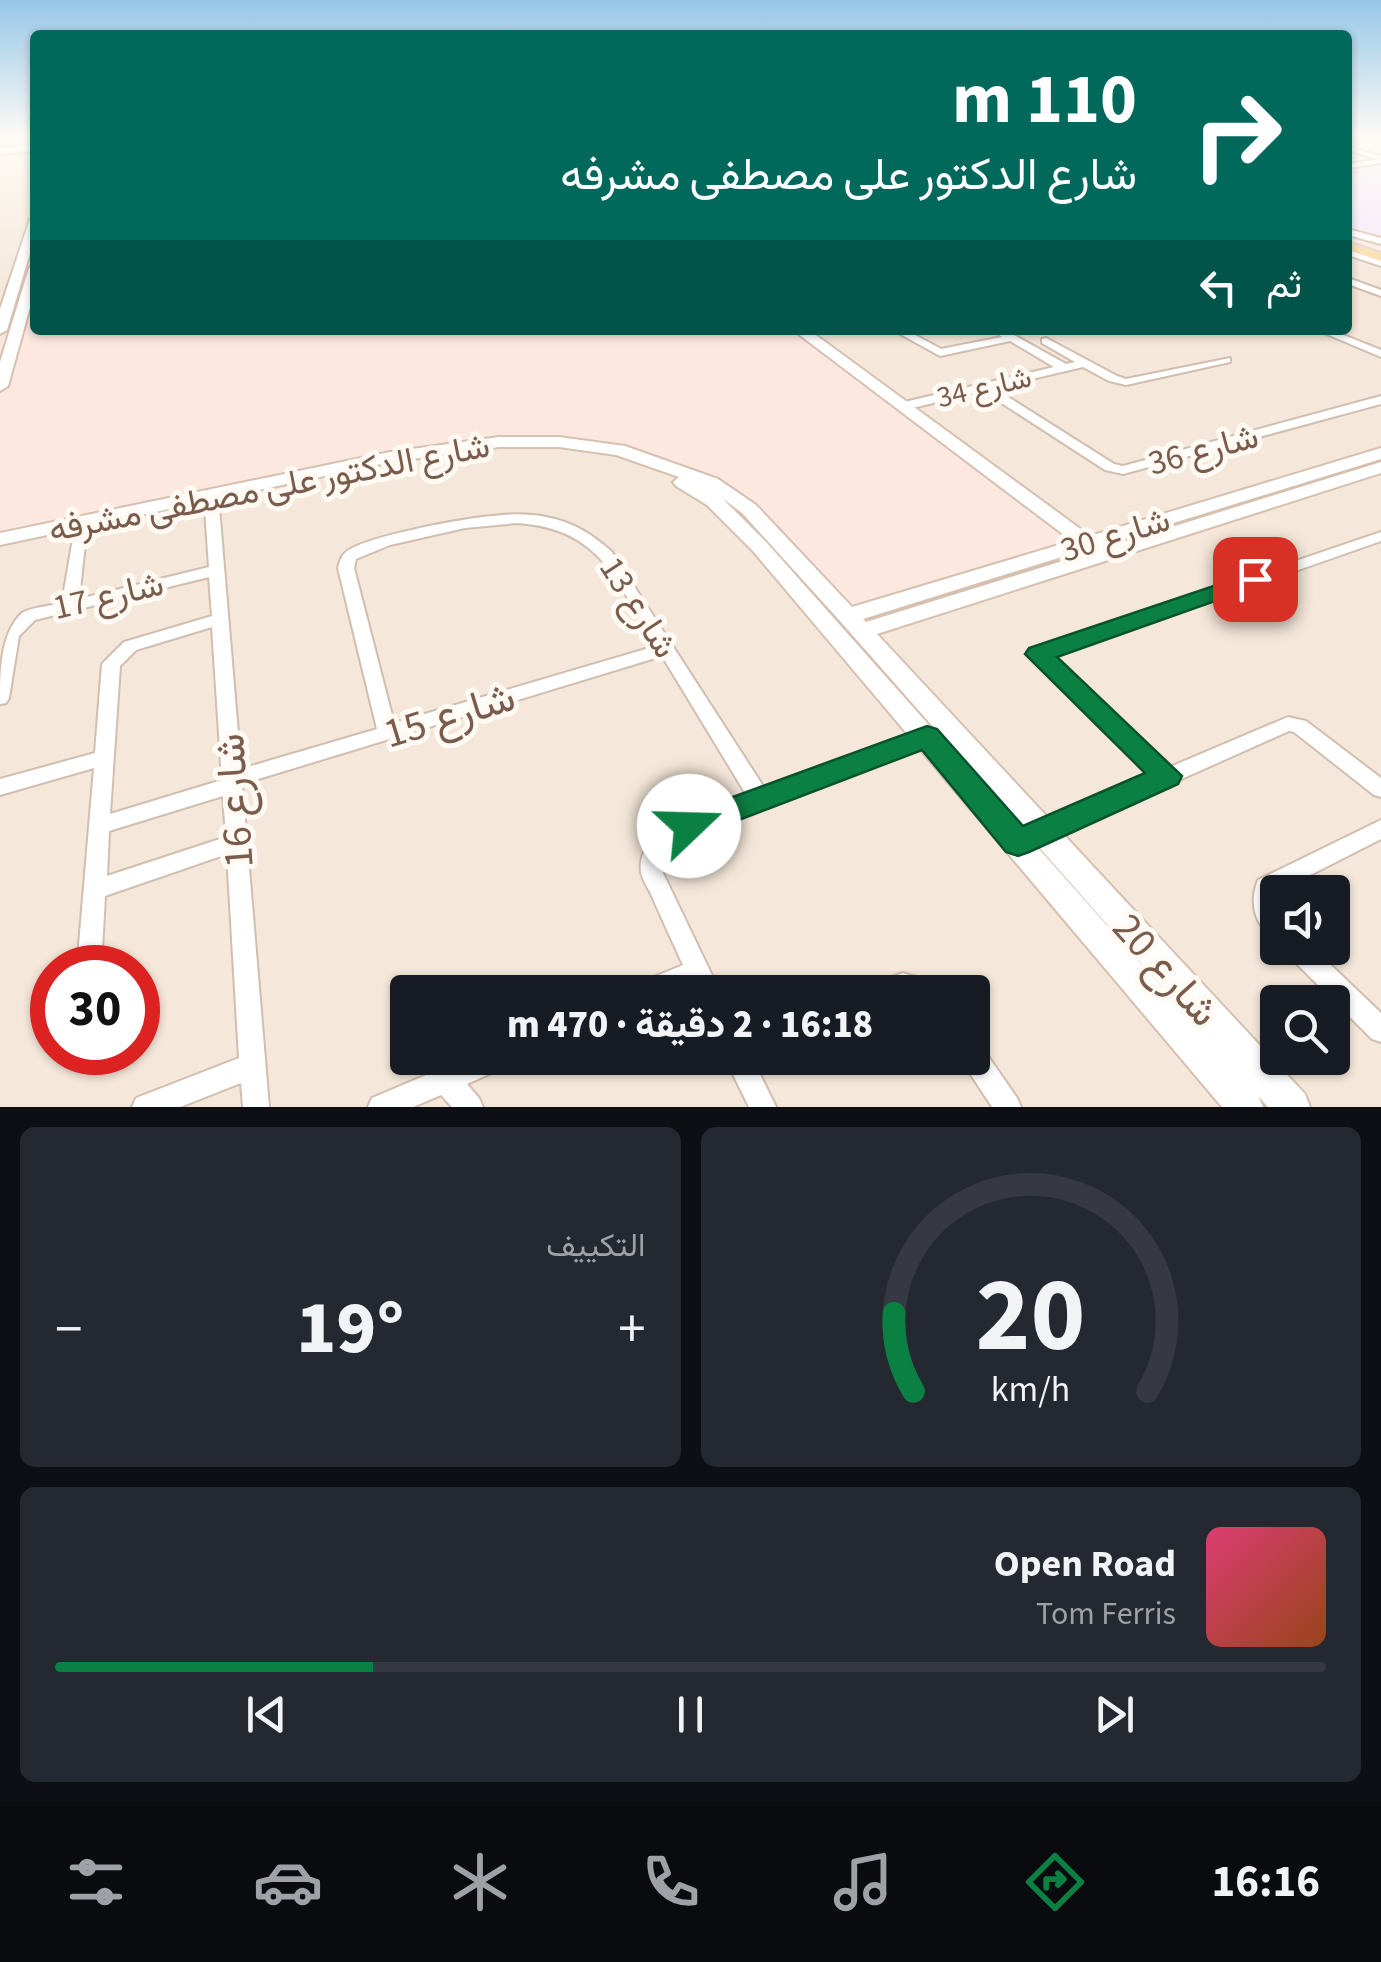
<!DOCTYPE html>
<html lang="ar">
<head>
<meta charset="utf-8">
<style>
  :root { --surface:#171b24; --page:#242831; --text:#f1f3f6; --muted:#9ea1a6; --line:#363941; --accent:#0b8043 }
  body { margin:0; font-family:"Source Sans 3",Vazirmatn,sans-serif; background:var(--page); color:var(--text); direction:rtl; height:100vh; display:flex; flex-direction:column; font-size:38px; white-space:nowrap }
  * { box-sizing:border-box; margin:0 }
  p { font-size:32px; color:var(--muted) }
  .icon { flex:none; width:55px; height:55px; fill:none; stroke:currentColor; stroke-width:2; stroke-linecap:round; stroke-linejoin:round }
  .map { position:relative; height:1107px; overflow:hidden; direction:ltr }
  .details { display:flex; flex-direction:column; gap:20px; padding:20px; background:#0d0f14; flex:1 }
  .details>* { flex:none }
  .guide { position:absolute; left:30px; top:30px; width:1322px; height:305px; border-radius:10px; box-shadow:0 2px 8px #0004; direction:rtl; background:#00695c; color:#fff; overflow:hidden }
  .controls { position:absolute; left:1260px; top:875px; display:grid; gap:20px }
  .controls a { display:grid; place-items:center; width:90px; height:90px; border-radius:10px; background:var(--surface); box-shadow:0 2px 8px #0004; font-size:50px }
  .speed { position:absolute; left:30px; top:945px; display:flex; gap:20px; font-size:50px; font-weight:700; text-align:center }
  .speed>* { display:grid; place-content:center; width:130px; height:130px; border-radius:50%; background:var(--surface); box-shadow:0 2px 8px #0004; line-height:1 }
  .speed .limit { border:15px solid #d22; background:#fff; color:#111 }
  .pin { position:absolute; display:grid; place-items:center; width:85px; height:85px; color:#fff; margin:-42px; border-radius:20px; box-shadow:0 5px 15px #0006 }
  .me { position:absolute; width:110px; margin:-55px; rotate:69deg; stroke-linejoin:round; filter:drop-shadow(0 0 8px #0008) }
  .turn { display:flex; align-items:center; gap:35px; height:210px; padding:0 50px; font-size:45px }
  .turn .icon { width:130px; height:130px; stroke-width:2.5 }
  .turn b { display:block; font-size:70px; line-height:85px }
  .then { display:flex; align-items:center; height:95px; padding:0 50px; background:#0003; gap:20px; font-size:38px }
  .big { font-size:75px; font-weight:800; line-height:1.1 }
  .details .widget { flex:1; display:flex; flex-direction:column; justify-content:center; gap:15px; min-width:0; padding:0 35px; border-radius:15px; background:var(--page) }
  .details .dial { align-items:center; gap:0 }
  .dial svg { height:260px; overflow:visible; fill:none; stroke:var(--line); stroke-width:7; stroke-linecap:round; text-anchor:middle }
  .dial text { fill:var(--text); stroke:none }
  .song { display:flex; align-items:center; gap:30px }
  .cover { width:120px; height:120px; border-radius:15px; background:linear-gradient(135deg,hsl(340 70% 55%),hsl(20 70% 35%)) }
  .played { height:10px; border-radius:5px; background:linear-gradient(90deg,var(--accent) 25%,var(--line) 25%) }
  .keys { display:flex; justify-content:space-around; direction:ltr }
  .heat { display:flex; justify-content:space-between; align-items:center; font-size:55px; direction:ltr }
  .details .tiles { flex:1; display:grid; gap:20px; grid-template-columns:1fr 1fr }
  .widget:last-child { grid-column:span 2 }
  .trip { position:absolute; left:390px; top:975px; width:600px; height:100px; border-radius:10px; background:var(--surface); box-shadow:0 2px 8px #0004; font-weight:800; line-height:100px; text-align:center; direction:rtl }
  .dock { display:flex; height:160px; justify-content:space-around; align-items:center; background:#090b0e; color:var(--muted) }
  .dock .icon { width:70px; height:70px }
  .dock .on { color:var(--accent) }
  .dock b { font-size:45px; color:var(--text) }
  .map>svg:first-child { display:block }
  .residential { fill:#f5e8da; fill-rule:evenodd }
  .commercial { fill:#fde8e0 }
  .education { fill:#f3e8fa }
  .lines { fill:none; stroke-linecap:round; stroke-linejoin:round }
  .street-casing { stroke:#d1beb0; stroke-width:4 }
  .secondary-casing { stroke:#d6c0b0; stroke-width:4 }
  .primary-casing { stroke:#dad1cd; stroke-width:4 }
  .street { fill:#fff; fill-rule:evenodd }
  .secondary { fill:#fff; fill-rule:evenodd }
  .primary { fill:#fbd9a5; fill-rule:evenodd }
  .route { fill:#0b8043; stroke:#07532c; stroke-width:2.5 }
  .labels { text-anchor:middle; stroke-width:10; stroke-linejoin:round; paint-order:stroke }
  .far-street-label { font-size:30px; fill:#7a5c4d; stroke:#fffaf3 }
  .street-label { font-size:35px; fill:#7a5c4d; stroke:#fffaf3 }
  .near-street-label { font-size:42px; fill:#7a5c4d; stroke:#fffaf3 }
</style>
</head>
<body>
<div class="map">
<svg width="1381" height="1107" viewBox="0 0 1381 1107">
  <rect width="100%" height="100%" fill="#fdf6ec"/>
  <!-- residential -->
  <path class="residential" d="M0,135H35V330H1348V135H1381V1107H0ZM1278,892H1332V948H1278ZM52,968H138V1052H52ZM408,992H972V1058H408ZM1278,1002H1332V1058H1278Z"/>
  <!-- commercial -->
  <g class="commercial">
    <polygon points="1348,135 1381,135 1381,252 1348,241"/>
    <polygon points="35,265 35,330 808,330 1103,545 843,626 761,533 724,499 676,473 631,459 581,449 531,446 428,456 0,546 0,347 25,266"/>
  </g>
  <!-- education -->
  <polygon class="education" points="1381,167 1381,234 1348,228 1348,173"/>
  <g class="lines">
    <!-- street casing -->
    <g class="street-casing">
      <g id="street">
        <polygon points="1348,147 1381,156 1381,163 1348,168 1348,164 1379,159 1348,151"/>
        <polygon points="1348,278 1381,290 1381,296 1348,284"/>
        <polygon points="893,330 906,330 941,349 1002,337 993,330 1005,330 1066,364 1075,362 1042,343 1042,339 1046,338 1117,376 1126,379 1230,358 1230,362 1126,385 1109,381 1083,367 994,388 1114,464 1123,466 1381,396 1381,404 1123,474 1105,470 983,391 904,410 900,409 900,403 1054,367 1010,341 940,356"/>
        <polygon points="1317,330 1331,330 1381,350 1381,357"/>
        <path d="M211,491L218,495L241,769L377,729L338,568C339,564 341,557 344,554C358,537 467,518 492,516C509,514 528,513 546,517C573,522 592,534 612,552L765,789L927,730L934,732L936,737L934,742L696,832C676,841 666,851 663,873L720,992H696L692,984L673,992H634L637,984L683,965C672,941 661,917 651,894C648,888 642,879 641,872C635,826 715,808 747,796L662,656L242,784L269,1107H243L241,1083L180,1107H132L136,1098L239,1058L227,854L105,896L101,968H77L94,768L0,795V779L95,753L102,664L124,642L212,616L209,577L35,620L19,636L9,698L6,703L0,704C0,673 0,633 22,613C32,607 50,606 62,603L74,532H84L86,535L79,599L209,567L204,495ZM517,523C603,529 615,581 656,646L394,723L354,568L356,559L390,545L465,528ZM212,627L222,780L110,814L120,666L136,650ZM223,796L226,837L107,876L109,831Z"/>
        <polygon points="1381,532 1381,541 1050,657 1170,767 1288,717 1306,721 1381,778 1381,797 1374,795 1294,732 1289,731 1047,839 1040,842 1033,839 1030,833 1033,827 1153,775 1032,659 1029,655 1032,651"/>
        <path d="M1381,820V839L1277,892L1278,939C1254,929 1249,902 1258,880Z"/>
        <polygon points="1285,948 1313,948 1381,1013 1381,1042 1372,1039 1289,956"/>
        <polygon points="903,973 937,984 940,992 869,992 872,984"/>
        <polygon points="972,1042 981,1046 1017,1098 1021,1107 992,1107 960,1058 972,1058"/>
        <polygon points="466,1058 509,1058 505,1067 467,1084 479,1098 483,1107 452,1107 441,1095 413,1107 368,1107 372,1098"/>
        <polygon points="725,1058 752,1058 776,1107 749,1107"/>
      </g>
    </g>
    <!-- secondary casing -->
    <g class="secondary-casing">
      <g id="secondary">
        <polygon points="35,145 35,151 0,154 0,148"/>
        <polygon points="35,216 35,236 7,330 0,334 0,309 30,219"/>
        <polygon points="1348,229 1381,238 1381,244 1348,235"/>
        <polygon points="1348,248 1381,258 1381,266 1348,255"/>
        <polygon points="35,264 35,289 8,386 0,391 0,362 29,268"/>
        <path d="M793,330H809L1090,536L1381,448V459L1102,545L1104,548L1381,462V473L877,634L1305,1094L1310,1107H1268L1258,1096L1263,1107H1222L753,551L707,505L676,486L673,482L679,477L616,455L559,447H499L390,462L0,545V533L390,452L499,437H559L625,446L718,479L756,505L852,607L1072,541ZM722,498L742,513L840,621L1200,1030L767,543ZM1084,550L1088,553L866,622L863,619Z"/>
      </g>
    </g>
    <!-- primary casing -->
    <g class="primary-casing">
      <polygon id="primary" points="1348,242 1381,253 1381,261 1348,250"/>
    </g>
    <!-- street -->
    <use href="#street" class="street"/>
    <!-- secondary -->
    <use href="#secondary" class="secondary"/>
    <!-- primary -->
    <use href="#primary" class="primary"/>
  </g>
  <!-- sky -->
  <linearGradient id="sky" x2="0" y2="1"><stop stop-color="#97c7e8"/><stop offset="0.47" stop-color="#fefbf6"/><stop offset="1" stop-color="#fefbf6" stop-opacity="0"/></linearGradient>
  <rect width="1381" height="290" fill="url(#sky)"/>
  <!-- route -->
  <polygon class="route" points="1255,572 1267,579 1263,584 1057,657 1182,776 1178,784 1029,852 1018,856 1006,852 922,750 689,839 678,835 673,826 678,817 927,726 937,729 1023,826 1145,773 1025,654 1029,648"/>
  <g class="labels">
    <!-- far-street labels -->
    <g class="far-street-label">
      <text transform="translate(984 387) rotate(-13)" y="10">شارع 34</text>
    </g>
    <!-- street labels -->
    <g class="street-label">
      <text transform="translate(1203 449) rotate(-15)" y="12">شارع 36</text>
      <text transform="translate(269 487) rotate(-11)" y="12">شارع الدكتور على مصطفى مشرفه</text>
      <text transform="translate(1115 534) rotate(-17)" y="12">شارع 30</text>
      <text transform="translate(108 595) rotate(-13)" y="12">شارع 17</text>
      <text transform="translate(639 607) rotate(57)" y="12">شارع 13</text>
    </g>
    <!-- near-street labels -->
    <g class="near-street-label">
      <text transform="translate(449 714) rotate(-17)" y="15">شارع 15</text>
      <text transform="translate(233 801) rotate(-94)" y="15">شارع 16</text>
      <text transform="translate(1167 969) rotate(48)" y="15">شارع 20</text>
    </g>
  </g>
</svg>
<div class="controls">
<a><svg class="icon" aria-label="sound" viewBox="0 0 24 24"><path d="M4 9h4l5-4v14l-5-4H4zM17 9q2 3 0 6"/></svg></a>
<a><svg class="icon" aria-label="search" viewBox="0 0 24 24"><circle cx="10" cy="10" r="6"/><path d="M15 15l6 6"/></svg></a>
</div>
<div class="speed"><div class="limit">30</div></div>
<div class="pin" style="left:1255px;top:579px;background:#d93025"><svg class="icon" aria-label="arrive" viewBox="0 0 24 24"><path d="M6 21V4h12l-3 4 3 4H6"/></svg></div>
<svg class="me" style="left:689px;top:826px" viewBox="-20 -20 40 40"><circle r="19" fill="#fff"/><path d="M0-13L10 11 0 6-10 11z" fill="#0b8043"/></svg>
<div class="trip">16:18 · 2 دقيقة · 470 m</div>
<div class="guide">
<div class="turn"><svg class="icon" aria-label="right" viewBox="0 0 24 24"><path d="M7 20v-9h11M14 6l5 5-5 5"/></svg><div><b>110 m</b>شارع الدكتور على مصطفى مشرفه</div></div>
<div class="then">ثم<svg class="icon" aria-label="left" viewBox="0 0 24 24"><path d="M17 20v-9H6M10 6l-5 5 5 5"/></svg></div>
</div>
</div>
<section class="details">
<div class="tiles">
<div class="widget dial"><svg viewBox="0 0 100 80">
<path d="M14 69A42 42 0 1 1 86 69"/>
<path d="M14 69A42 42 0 0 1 8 45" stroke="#0b8043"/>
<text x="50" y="56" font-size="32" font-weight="700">20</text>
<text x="50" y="72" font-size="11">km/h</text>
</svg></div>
<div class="widget"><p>التكييف</p>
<div class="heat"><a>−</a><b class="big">19°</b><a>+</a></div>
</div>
<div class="widget">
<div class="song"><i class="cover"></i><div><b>Open Road</b><p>Tom Ferris</p></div></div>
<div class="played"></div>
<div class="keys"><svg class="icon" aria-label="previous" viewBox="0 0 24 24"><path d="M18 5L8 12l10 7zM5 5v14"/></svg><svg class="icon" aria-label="pause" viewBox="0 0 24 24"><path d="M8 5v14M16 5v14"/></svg><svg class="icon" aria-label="next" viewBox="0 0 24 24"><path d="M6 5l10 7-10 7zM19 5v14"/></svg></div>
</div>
</div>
</section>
<nav class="dock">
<b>16:16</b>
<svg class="icon on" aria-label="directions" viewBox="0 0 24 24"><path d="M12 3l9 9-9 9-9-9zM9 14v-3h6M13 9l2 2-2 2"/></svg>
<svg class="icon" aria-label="music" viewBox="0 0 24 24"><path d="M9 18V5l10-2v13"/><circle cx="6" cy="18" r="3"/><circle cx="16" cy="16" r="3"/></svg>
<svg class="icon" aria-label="phone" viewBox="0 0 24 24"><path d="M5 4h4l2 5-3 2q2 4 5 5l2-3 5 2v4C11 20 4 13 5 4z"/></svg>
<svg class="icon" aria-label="climate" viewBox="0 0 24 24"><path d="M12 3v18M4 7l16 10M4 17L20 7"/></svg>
<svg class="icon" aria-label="car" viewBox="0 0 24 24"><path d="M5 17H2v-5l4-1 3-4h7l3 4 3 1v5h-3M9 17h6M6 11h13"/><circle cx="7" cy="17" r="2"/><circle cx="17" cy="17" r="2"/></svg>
<svg class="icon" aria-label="filters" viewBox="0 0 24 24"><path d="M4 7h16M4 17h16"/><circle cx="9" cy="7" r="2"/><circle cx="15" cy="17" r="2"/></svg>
</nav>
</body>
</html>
